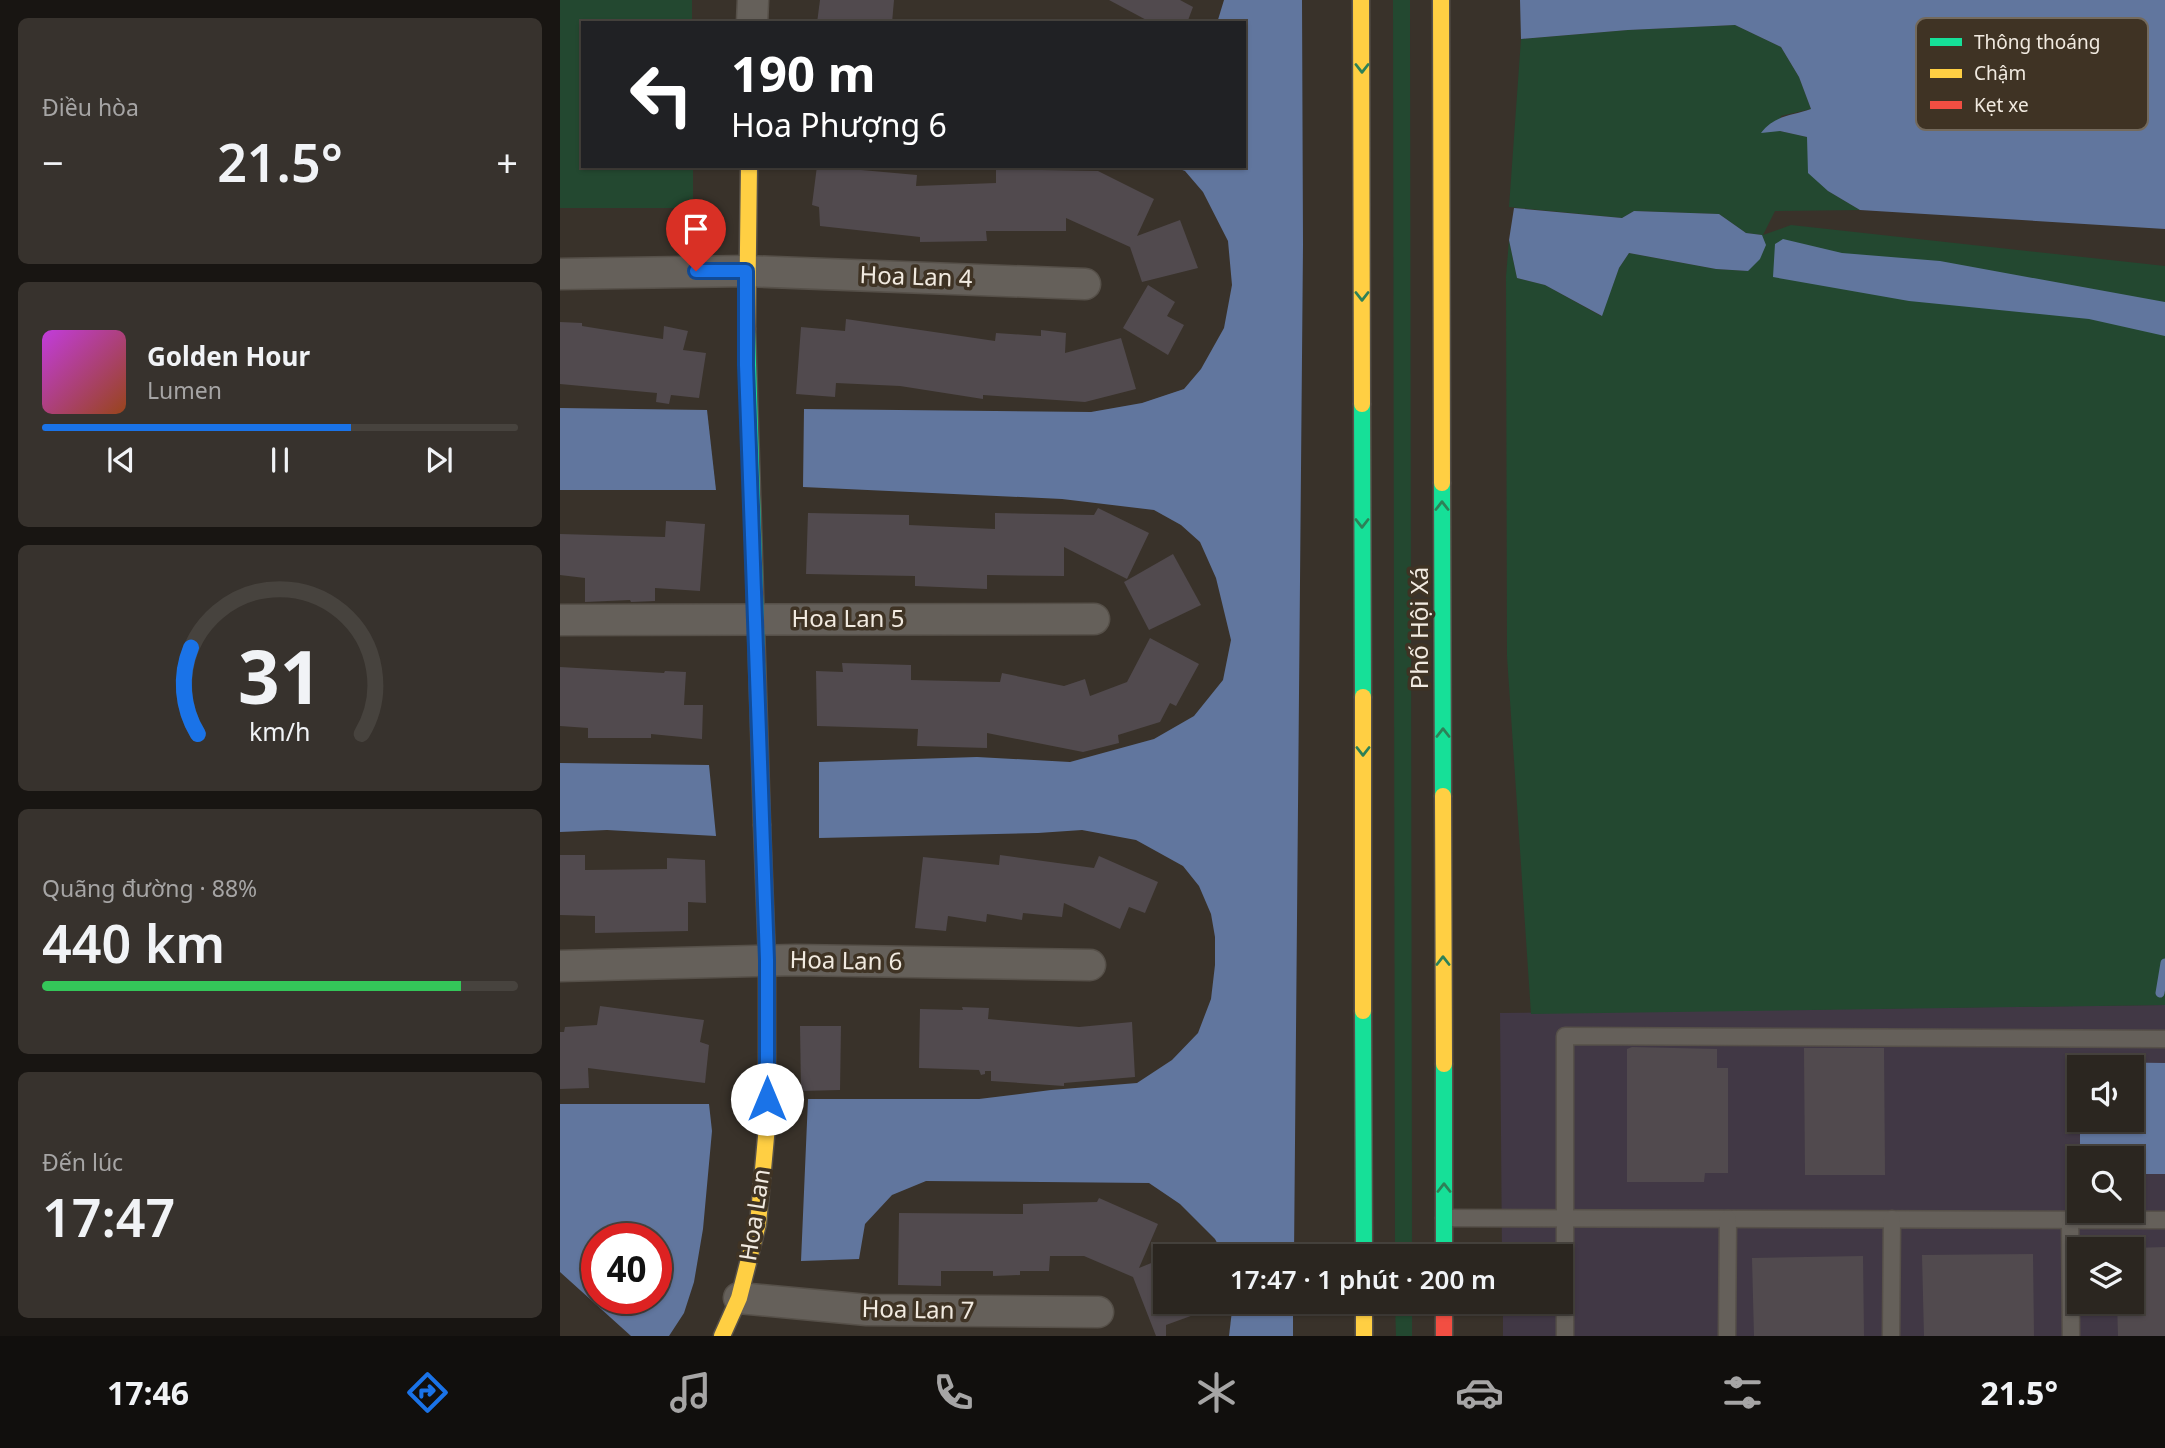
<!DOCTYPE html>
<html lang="vi">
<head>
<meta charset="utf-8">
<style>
  :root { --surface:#2b2620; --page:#37322d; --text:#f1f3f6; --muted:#a6a5a5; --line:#47433e; --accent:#1a73e8 }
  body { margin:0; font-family:"Noto Sans",sans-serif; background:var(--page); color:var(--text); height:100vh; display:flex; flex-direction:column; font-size:26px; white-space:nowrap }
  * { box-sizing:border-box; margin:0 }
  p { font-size:23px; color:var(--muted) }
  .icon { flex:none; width:38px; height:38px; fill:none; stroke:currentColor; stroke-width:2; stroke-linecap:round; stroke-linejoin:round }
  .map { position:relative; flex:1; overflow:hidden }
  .sheet { display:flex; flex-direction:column; gap:18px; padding:18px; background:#181512; width:560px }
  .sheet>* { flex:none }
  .top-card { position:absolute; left:21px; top:21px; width:665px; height:147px; border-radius:0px; box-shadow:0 2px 5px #0004,0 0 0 2px var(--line); background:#202124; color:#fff; overflow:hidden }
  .fabs { position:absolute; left:1507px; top:1055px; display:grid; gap:14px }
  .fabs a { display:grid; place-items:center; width:77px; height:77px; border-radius:0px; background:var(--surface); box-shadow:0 2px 5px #0004,0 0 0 2px var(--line); font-size:35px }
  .speed { position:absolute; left:21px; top:1223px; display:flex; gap:14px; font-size:35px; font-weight:700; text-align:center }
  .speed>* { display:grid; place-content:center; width:91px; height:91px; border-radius:50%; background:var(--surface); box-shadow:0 2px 5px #0004,0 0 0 2px var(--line); line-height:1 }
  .speed .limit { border:10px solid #d22; background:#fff; color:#111 }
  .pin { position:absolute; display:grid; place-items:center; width:60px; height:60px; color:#fff; margin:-72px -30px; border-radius:50% 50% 50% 0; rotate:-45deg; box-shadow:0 0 7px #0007 }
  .pin .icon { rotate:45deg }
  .me { position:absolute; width:77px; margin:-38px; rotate:0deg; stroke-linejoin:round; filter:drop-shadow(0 0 5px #0008) }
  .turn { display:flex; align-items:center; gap:24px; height:147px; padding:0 35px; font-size:32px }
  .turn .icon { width:91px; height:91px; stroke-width:2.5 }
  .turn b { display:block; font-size:49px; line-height:60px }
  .big { font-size:52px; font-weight:600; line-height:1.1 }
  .sheet .card { flex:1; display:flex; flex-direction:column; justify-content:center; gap:10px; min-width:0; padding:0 24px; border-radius:10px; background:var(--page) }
  .sheet .dial { align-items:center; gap:0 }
  .dial svg { height:182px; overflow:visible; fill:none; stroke:var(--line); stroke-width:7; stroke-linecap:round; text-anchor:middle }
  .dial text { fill:var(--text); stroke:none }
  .song { display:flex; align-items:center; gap:21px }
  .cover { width:84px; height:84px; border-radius:10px; background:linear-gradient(135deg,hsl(290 70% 55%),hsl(20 70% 35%)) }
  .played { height:7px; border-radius:4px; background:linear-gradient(90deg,var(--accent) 65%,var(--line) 65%) }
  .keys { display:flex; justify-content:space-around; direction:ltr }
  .heat { display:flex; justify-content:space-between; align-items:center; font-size:38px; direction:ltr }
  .charge { height:10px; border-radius:5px; background:linear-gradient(90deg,#34c759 88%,var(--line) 0) }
  .trip { position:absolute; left:593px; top:1244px; width:420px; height:70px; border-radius:0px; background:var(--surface); box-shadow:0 2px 5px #0004,0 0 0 2px var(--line); font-weight:600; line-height:70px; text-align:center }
  .menu { display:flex; height:112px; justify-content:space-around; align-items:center; background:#110f0d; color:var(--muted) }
  .menu .icon { width:49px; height:49px }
  .menu .on { color:var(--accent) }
  .menu b { font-size:32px; color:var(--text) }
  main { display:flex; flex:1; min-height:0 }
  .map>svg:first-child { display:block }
  .industrial { fill:#413845; fill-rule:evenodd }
  .green { fill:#234830 }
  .water { fill:#61769e; fill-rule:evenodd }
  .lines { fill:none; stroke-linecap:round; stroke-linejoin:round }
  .stream { stroke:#61769e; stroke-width:9 }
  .building { fill:#514a4e }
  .lane-casing { stroke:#565049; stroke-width:19 }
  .street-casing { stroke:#565049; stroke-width:33 }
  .fast-casing { stroke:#565049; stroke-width:19 }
  .slow-casing { stroke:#565049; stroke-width:19 }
  .jam-casing { stroke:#565049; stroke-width:19 }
  .lane { stroke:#65605a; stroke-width:16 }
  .street { stroke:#65605a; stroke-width:30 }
  .fast { stroke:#16e098; stroke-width:16 }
  .slow { stroke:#ffcf43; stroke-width:16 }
  .jam { stroke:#f24e42; stroke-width:16 }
  .oneway { stroke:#2d8158 }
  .route-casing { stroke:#114b97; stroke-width:18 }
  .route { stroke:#1a73e8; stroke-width:12 }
  .labels { text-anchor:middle; stroke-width:7; stroke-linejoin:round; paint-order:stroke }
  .street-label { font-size:24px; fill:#f1eae0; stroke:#3f3324 }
  .key { fill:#3f3324; stroke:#746a5c; stroke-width:2 }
  .key-label { font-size:19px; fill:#f1eae0 }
</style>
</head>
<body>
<main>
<section class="sheet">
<div class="card"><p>Điều hòa</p>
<div class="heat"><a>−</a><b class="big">21.5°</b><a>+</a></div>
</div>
<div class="card">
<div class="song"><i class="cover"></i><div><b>Golden Hour</b><p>Lumen</p></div></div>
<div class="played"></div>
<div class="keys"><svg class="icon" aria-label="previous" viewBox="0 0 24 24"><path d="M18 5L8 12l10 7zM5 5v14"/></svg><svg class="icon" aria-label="pause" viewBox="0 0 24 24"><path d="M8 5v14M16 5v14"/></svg><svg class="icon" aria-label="next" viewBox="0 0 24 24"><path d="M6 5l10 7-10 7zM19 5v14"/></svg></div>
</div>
<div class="card dial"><svg viewBox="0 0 100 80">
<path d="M14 69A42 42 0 1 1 86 69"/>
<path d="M14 69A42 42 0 0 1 11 31" stroke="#1a73e8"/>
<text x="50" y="56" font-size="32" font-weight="700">31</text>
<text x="50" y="72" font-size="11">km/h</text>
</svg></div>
<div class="card"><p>Quãng đường · 88%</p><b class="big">440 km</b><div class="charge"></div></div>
<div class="card"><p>Đến lúc</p><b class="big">17:47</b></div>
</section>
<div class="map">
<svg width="1605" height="1336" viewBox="0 0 1605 1336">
  <rect width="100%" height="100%" fill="#39322a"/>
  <!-- industrial -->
  <path class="industrial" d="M1605,1005V1336H943V1302H1001V1256H942L940,1013ZM1519,1068H1572V1120H1519ZM1519,1158H1572V1211H1519ZM1519,1250H1572V1302H1519Z"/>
  <!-- green -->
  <g class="green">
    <polygon points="0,0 132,0 132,23 23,23 23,166 133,166 133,208 0,208"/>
    <polygon points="833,0 850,0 852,1256 835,1256"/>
    <polygon points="1175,25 1221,47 1239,77 1251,109 1221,116 1220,131 1247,137 1268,191 1300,210 1215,211 1203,235 1231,225 1605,266 1605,1005 971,1014 947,656 946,277 949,240 957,278 985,285 1041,316 1059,268 1069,253 1156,269 1188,271 1202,235 1186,233 1159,214 1074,211 1062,218 949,207 961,39 1068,30"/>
    <polygon points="835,1302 852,1302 852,1336 836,1336"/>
  </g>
  <!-- water -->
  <g class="water">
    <polygon points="664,0 742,0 743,245 734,1256 664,1256 655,1239 620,1204 589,1183 366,1181 332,1195 305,1224 299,1259 241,1261 248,1099 419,1099 491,1090 577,1083 612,1060 638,1033 651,999 655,965 655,937 651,914 639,886 623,866 576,840 522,830 478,833 259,838 259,762 417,757 510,762 594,739 634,716 663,680 671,640 656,578 640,542 621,525 594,510 502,499 243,487 244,409 531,412 582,403 624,389 641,369 664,328 672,285 668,241 643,192 625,171 611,166 684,166 684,23 657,23"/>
    <path d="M960,0H1605V229L1300,210L1268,191L1248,173L1247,137L1220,131L1201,133C1215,115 1231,116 1251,109L1239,77L1221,47L1175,25L1068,30L961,39Z"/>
    <polygon points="954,208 1062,218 1074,211 1159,214 1186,233 1202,235 1206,245 1200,259 1188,271 1156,269 1069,253 1059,268 1042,316 985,285 957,278 949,240"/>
    <polygon points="1223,239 1282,253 1380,261 1605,302 1605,336 1529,319 1349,301 1213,277 1215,244"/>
    <polygon points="0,408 147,410 156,490 0,490"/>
    <polygon points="0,763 149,765 156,836 47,830 0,832"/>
    <polygon points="1533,1062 1605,1063 1605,1174 1572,1174 1572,1158 1520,1158 1520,1120 1572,1120 1572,1068 1522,1067 1525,1064"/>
    <path d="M0,1104H149L152,1131L143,1229L134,1282L124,1313L109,1336H71L0,1272ZM37,1239H96V1298H37Z"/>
    <polygon points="673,1302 733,1302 733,1336 669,1336"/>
  </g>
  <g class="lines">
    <!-- stream -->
    <polyline class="stream" points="1600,993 1605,963"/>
  </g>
  <!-- building -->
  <g class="building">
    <polygon points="260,0 334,0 332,23 257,23"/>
    <polygon points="549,0 620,0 633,7 627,23 592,23"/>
    <polygon points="257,166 357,175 356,186 436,183 436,169 538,171 594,199 577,236 620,220 638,268 582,282 570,247 506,218 506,231 426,231 427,241 360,242 360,237 260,226 259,207 252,205"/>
    <polygon points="588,285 615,302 607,316 624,325 608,355 563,328"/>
    <polygon points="286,319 435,341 436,333 481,336 481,330 506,333 505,353 561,338 576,389 525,402 423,395 423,399 340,386 276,383 275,397 236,394 241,327 285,331"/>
    <polygon points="0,322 22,323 22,326 103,339 104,326 128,331 123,350 146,353 139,398 111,395 109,404 96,402 97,393 0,384"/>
    <polygon points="538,508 589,533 567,579 504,547 504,576 427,575 427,589 355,586 355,576 246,574 248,513 349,515 349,525 435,529 435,513 534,515"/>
    <polygon points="106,521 145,524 140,591 95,588 95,601 71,602 70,600 25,602 25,578 0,575 0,534 105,537"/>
    <polygon points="613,554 641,605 589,630 564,582"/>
    <polygon points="590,638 639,664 616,706 610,703 600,722 558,735 559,743 523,752 427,733 427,748 357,746 358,729 257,726 256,671 283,672 282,663 351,665 351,680 440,682 442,673 504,686 525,679 530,696 567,682"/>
    <polygon points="0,667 104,673 105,671 126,672 124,705 143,705 142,739 91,734 91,738 28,738 28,728 0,726"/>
    <polygon points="0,855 25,855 25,870 107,869 107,858 145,860 146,903 128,902 128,931 35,933 35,916 0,915"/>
    <polygon points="440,855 534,868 539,856 598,882 585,913 569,907 560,929 504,903 502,917 463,913 462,920 427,914 426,922 388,916 386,931 355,928 363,857 439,865"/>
    <polygon points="40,1006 144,1020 140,1042 149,1045 145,1083 28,1068 29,1088 0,1089 0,1032 4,1032 5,1027 37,1025"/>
    <polygon points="402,1007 429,1008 428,1019 519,1027 572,1022 575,1077 504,1083 504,1086 431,1081 431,1071 425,1071 425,1074 421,1075 419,1070 359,1068 360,1009 403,1010"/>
    <polygon points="240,1026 281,1026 280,1090 241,1091"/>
    <polygon points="1072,1047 1157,1049 1157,1068 1168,1068 1168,1173 1145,1173 1144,1182 1067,1182 1067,1049"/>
    <polygon points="1244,1048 1324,1048 1325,1175 1245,1175"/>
    <polygon points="539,1198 598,1224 579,1268 606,1257 606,1302 660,1302 661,1305 606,1325 606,1336 596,1336 573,1277 524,1256 490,1256 489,1271 460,1271 460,1275 433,1276 433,1271 381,1271 381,1286 338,1285 339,1213 463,1214 463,1204 537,1202"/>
    <polygon points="1605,1247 1605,1336 1558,1336 1557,1302 1572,1302 1572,1248"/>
    <polygon points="1473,1254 1474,1336 1364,1336 1362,1255"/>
    <polygon points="1303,1256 1304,1336 1194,1336 1192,1258"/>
  </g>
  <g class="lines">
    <!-- lane casing -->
    <g class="lane-casing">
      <g id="lane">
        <polyline points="884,1218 1605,1220"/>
        <polyline points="1510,1220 1511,1336"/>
        <polyline points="1005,1336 1005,1036 1605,1039"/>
        <polyline points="1167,1336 1168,1219"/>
        <polyline points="1331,1336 1332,1219"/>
      </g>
    </g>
    <!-- street casing -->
    <g class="street-casing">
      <g id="street">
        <polyline points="192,23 193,0"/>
        <polyline points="0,274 186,271 525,284"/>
        <polyline points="0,620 534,619"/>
        <polyline points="0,966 236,960 530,965"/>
        <polyline points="179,1298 307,1310 538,1312"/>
      </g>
    </g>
    <!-- fast casing -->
    <g class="fast-casing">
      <g id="fast">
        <polyline points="187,329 202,825"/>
        <polyline points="802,404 803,697"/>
        <polyline points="882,483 883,796"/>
        <polyline points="803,1011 804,1256"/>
        <polyline points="884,1064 884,1256"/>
      </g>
    </g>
    <!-- slow casing -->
    <g class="slow-casing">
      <g id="slow">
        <polyline points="801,0 802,404"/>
        <polyline points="881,0 882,483"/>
        <polyline points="187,329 189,166"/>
        <polyline points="803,697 803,1011"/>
        <polyline points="883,796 884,1064"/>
        <polyline points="804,1302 804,1336"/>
        <polyline points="162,1336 179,1298 198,1224 207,1126 207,960 202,825"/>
      </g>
    </g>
    <!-- jam casing -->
    <g class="jam-casing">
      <polyline id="jam" points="884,1302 884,1336"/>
    </g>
    <!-- lane -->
    <use href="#lane" class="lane"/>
    <!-- street -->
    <use href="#street" class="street"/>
    <!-- fast -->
    <use href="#fast" class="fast"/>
    <!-- slow -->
    <use href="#slow" class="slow"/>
    <!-- jam -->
    <use href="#jam" class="jam"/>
  </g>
  <!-- one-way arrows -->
  <defs><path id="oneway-chevron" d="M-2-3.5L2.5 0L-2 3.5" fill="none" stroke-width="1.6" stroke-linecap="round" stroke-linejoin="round" transform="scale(1.75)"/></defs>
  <g class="oneway">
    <use href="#oneway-chevron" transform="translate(802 68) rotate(90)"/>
    <use href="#oneway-chevron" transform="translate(802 296) rotate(90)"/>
    <use href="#oneway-chevron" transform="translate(882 506) rotate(-90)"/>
    <use href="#oneway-chevron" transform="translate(802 523) rotate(90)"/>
    <use href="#oneway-chevron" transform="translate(883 733) rotate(-90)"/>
    <use href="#oneway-chevron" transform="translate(803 751) rotate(90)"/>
    <use href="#oneway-chevron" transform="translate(883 961) rotate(-90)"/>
    <use href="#oneway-chevron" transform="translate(884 1188) rotate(-90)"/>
  </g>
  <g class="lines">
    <!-- route casing -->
    <g class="route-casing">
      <polyline id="route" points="136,271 186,271 186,365 207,960 207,1099"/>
    </g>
    <!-- route -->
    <use href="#route" class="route"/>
  </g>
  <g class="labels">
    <!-- street labels -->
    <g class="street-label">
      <text transform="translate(356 277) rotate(2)" y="8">Hoa Lan 4</text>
      <text x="288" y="627">Hoa Lan 5</text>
      <text transform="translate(860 628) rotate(-90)" y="8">Phố Hội Xá</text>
      <text transform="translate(286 961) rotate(1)" y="8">Hoa Lan 6</text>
      <text transform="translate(195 1215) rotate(-81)" y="8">Hoa Lan</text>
      <text transform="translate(358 1310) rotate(1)" y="8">Hoa Lan 7</text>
    </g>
  </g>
  <!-- legend -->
  <rect x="1356" y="18" width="232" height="112" rx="10" class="key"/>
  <rect x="1370" y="38" width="32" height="8" fill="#16e098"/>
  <rect x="1370" y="69" width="32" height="9" fill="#ffcf43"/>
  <rect x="1370" y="101" width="32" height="8" fill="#f24e42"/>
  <g class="key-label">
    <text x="1414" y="49">Thông thoáng</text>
    <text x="1414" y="80">Chậm</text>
    <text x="1414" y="112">Kẹt xe</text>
  </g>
</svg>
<div class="fabs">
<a><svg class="icon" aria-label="sound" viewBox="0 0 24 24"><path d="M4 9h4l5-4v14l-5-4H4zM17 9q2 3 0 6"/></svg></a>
<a><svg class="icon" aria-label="search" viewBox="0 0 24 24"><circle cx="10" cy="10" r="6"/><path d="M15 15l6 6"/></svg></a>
<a><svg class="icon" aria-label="layers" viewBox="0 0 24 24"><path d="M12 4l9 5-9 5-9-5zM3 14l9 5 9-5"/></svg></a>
</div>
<div class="speed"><div class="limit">40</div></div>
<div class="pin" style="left:136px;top:271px;background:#d93025"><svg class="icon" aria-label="arrive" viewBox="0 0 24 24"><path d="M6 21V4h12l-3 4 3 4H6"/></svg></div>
<svg class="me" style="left:207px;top:1099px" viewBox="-20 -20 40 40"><circle r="19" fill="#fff"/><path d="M0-13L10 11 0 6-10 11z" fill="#1a73e8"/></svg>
<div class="trip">17:47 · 1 phút · 200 m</div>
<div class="top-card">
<div class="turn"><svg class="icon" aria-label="left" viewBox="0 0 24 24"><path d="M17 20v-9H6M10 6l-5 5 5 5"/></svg><div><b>190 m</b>Hoa Phượng 6</div></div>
</div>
</div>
</main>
<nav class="menu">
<b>17:46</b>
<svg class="icon on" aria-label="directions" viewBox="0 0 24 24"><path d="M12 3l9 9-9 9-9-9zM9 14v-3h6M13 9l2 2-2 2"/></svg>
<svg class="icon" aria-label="music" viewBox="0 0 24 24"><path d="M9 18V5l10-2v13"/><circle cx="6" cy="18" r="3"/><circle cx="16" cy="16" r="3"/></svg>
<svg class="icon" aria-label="phone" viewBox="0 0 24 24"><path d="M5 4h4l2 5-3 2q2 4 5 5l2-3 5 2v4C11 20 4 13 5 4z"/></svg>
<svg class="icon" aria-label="climate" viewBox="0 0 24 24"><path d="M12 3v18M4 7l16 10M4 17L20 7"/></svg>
<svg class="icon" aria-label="car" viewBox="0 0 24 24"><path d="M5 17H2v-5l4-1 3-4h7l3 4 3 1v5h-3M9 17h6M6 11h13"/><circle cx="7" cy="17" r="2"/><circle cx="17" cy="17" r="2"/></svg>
<svg class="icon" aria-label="filters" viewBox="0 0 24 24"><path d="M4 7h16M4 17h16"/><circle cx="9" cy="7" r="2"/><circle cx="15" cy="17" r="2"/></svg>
<b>21.5°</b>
</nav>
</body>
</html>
